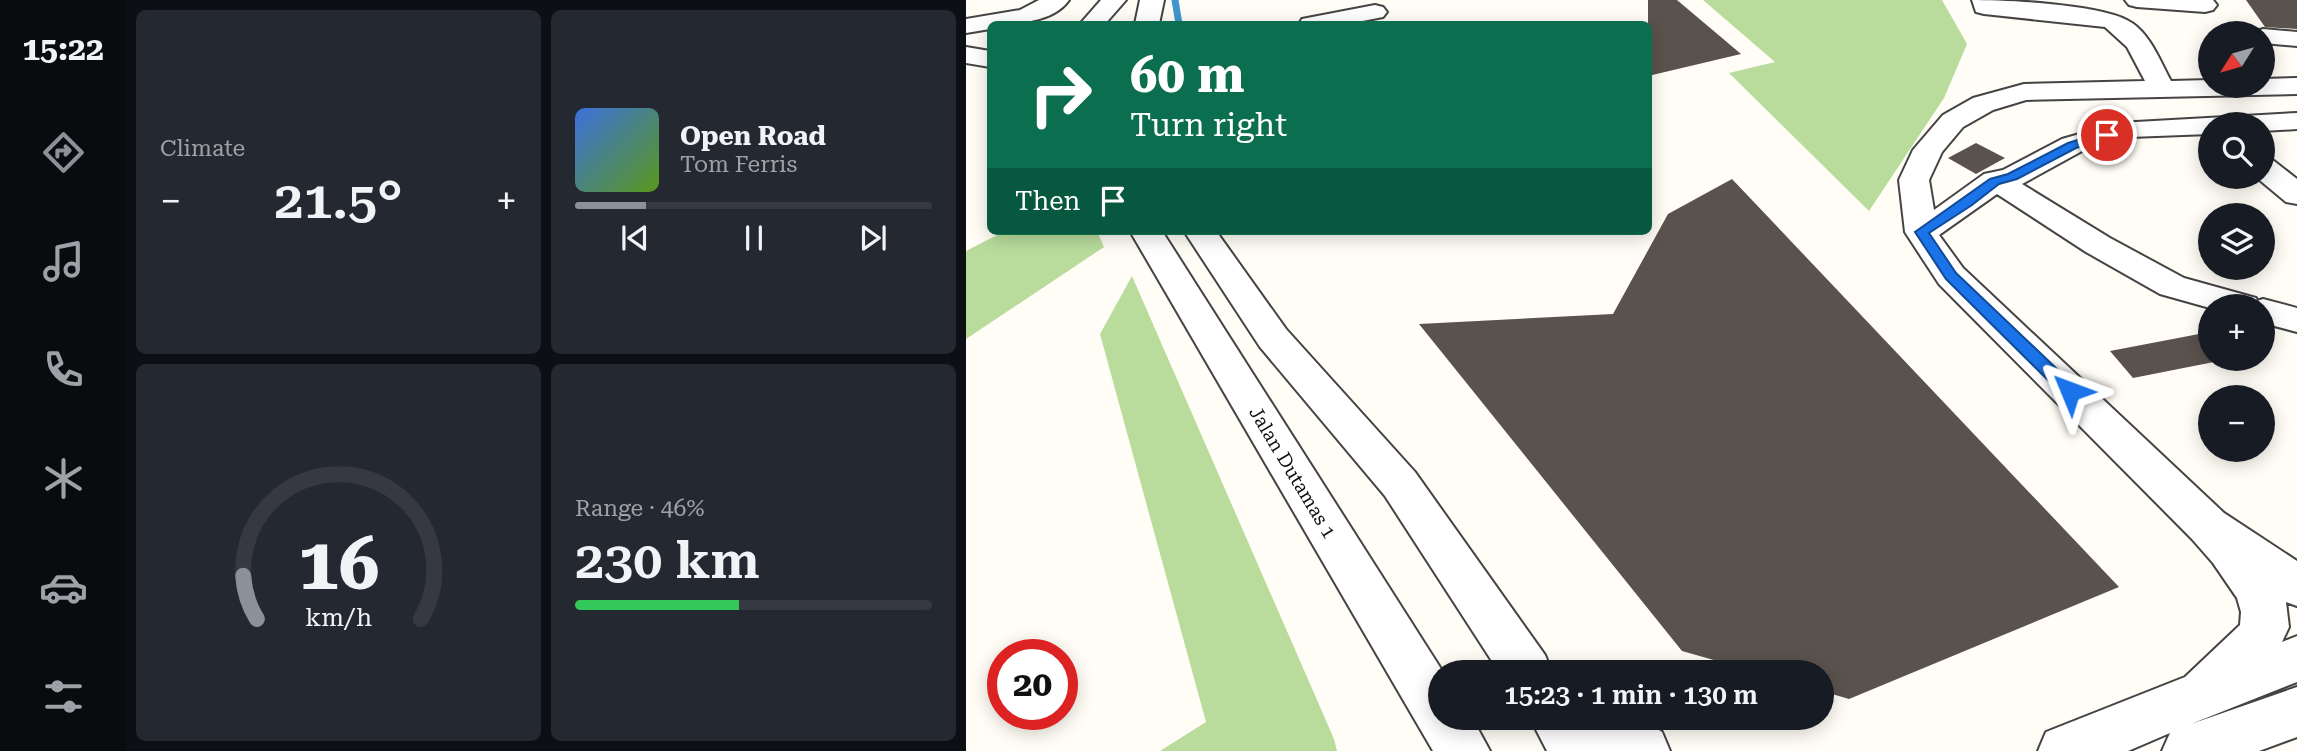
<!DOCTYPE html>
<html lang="en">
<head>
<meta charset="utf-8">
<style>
  :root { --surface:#171b24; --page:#242831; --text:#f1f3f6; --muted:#9ea1a6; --line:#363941; --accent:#8c9099 }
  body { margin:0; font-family:"Roboto Serif",serif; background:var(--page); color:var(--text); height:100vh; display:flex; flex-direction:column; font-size:26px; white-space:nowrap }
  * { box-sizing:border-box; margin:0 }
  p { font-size:23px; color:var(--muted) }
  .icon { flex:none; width:38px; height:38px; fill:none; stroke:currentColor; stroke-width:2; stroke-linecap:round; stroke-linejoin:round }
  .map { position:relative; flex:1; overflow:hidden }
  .details { display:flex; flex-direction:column; gap:10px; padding:10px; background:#0d0f14; width:840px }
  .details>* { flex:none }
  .top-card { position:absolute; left:21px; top:21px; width:665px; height:214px; border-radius:10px; box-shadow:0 4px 18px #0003; background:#0b6e4f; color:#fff; overflow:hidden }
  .needle { width:46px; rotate:233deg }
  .tools { position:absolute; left:1232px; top:21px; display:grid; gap:14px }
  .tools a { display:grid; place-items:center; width:77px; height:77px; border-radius:50%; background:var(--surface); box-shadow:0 4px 18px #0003; font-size:35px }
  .speed { position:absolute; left:21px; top:639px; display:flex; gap:14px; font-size:35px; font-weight:700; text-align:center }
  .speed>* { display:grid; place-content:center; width:91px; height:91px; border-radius:50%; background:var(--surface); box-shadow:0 4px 18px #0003; line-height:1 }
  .speed .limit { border:10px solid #d22; background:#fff; color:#111 }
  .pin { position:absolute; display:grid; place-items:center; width:60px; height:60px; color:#fff; margin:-30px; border:4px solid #fff; border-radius:50%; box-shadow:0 2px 7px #0007 }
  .me { position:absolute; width:77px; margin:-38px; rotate:314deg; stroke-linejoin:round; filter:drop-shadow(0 0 5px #0008) }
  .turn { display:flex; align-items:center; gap:24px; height:147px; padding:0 28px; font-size:32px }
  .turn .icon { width:91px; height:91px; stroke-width:2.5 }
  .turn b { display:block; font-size:49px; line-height:60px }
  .then { display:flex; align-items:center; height:66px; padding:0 28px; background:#0003; gap:14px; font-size:26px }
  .big { font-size:52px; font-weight:600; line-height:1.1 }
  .details .tile { flex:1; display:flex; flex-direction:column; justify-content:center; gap:10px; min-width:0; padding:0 24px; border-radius:10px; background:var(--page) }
  .details .dial { align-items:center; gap:0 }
  .dial svg { height:182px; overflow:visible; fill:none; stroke:var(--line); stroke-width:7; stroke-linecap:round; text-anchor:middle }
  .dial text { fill:var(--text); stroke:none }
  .song { display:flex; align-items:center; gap:21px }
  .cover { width:84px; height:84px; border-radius:10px; background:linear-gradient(135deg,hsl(220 70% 55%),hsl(90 70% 35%)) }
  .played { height:7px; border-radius:4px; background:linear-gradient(90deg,var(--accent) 20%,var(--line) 20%) }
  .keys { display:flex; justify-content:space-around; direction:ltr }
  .heat { display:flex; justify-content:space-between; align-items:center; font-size:38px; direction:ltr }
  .charge { height:10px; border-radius:5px; background:linear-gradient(90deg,#34c759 46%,var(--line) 0) }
  .details .tiles { flex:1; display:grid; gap:10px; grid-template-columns:repeat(2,1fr) }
  .trip { position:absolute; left:462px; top:660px; width:406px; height:70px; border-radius:35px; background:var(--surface); box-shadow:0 4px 18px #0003; font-weight:600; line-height:70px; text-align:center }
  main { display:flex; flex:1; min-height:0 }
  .menu { display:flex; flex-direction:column; width:126px; justify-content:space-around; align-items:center; background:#090b0e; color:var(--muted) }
  .menu .icon { width:49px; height:49px }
  .menu .current { color:var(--accent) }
  .menu b { font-size:32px; color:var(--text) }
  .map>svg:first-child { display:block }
  .forest { fill:#b9dc9c }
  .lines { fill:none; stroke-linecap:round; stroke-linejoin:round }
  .stream { stroke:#3f96cf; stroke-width:7 }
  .building { fill:#5a524d }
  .minor-casing { stroke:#444; stroke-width:4 }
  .minor { fill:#fff; fill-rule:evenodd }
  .route { fill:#1a73e8; stroke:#114b97; stroke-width:2 }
  .labels { text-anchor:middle; stroke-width:7; stroke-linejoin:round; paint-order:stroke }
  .street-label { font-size:19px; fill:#111; stroke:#fff }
</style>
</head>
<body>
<main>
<nav class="menu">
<b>15:22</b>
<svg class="icon current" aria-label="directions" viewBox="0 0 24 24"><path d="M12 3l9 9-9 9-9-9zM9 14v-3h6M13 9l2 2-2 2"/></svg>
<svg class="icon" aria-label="music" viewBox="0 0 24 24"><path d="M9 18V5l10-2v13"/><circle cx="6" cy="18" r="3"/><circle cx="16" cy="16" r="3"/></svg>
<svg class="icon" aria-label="phone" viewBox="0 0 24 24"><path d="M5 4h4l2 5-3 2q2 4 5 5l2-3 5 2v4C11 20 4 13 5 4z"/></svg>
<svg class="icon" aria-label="climate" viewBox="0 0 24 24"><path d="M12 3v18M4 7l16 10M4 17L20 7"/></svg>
<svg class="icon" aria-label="car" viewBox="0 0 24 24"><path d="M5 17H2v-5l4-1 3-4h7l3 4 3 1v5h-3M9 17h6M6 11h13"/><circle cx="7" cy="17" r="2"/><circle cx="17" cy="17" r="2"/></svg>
<svg class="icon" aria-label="filters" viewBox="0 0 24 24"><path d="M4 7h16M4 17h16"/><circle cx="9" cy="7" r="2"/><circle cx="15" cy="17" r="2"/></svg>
</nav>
<section class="details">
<div class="tiles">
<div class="tile"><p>Climate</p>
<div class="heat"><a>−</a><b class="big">21.5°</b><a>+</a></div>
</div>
<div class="tile">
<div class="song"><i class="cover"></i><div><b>Open Road</b><p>Tom Ferris</p></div></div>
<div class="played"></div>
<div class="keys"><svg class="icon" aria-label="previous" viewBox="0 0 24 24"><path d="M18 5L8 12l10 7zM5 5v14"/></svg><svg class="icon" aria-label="pause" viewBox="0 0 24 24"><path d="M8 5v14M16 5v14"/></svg><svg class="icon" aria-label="next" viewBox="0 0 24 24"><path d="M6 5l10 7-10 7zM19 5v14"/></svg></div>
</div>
<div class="tile dial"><svg viewBox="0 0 100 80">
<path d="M14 69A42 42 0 1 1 86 69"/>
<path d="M14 69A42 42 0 0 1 8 50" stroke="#8c9099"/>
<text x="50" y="56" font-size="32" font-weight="700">16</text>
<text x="50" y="72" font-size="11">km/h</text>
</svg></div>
<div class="tile"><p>Range · 46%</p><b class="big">230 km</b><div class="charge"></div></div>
</div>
</section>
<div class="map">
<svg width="1331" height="751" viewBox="0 0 1331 751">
  <rect width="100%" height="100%" fill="#fffdf5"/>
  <!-- forest -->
  <g class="forest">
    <polygon points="737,0 976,0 1001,44 978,98 903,211 763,73 809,62"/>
    <polygon points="39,231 131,231 138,247 0,339 0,251"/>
    <polygon points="166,276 368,739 371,751 194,751 240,722 134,334"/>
  </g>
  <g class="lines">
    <!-- stream -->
    <polyline class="stream" points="209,0 213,24"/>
  </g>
  <!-- building -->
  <g class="building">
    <polygon points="682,0 711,0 775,54 682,76"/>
    <polygon points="1280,0 1331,0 1331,29 1299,27"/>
    <polygon points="1010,143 1039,158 1010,174 982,158"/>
    <polygon points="766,179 1153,587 883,699 856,691 856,672 790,672 716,651 453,324 647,314 702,214"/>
    <polygon points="1233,334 1244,346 1244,359 1258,360 1167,378 1144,351"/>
  </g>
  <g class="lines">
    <!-- minor casing -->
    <g class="minor-casing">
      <g id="minor">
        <path d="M73,0H103C87,23 49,24 24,24V29L0,33V19L54,10Z"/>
        <polygon points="135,0 160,0 139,24 114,24"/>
        <polygon points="174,0 198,0 193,24 169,24"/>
        <path d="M1006,0C1039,0 1140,4 1166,23C1185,36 1194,61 1205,81L1244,80V86H1297V79L1331,78V94L1060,100L1027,110L997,127L976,152L963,180L968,210L1018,174L1037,170L1096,139L1152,123L1331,113V129L1297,131V124H1244V134L1164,137L1116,151L1056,184L1144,238L1218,278L1290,298L1291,301L1297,299L1331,308V332L1297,323V306H1244V308L1194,294L1120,252L1031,194L973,235L997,268L1258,513L1331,561V606L1320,602L1323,627L1316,642L1331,636V682L1225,724L1331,687V737L1293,751H1196L1204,733L1162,751H1072L1080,732L1219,677L1274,625L1275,612L1271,598L1247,563L1226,539L973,284L939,232L933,180L947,150L977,115L1007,98L1058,84L1179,81L1161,47L1139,27L1018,14L1010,12Z"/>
        <polygon points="1159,0 1247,0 1251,5 1247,10 1239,12 1171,7 1163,5"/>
        <polygon points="409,5 417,7 421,12 417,17 381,24 333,24 336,19"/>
        <polygon points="1297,29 1331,32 1331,46 1297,43 1297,33 1286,33"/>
        <polygon points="0,47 24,51 24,67 0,63"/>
        <polygon points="1297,158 1308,161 1331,179 1331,204 1320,202 1290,177 1297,177"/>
        <polygon points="164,231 196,231 477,672 474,672 474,718 506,718 524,751 467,751"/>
        <polygon points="218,231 250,231 320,329 449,472 579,655 586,672 533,672 419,496 294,347"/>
        <polygon points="564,718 674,718 696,732 704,751 581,751"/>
      </g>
    </g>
    <!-- minor -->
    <use href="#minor" class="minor"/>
  </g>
  <!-- route -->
  <polygon class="route" points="1141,131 1145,132 1145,137 1110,148 1051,179 1033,184 1006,205 963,233 990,273 1110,387 1112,391 1110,396 1098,396 980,279 949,232 1024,179 1042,174 1102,143"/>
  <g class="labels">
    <!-- street labels -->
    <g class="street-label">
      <text transform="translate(327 472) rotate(59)" y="7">Jalan Dutamas 1</text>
    </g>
  </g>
</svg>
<div class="tools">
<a><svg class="needle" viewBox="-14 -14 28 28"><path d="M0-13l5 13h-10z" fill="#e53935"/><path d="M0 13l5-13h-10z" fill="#9ea1a6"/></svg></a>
<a><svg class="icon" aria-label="search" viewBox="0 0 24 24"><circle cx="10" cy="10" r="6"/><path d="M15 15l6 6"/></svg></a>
<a><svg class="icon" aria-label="layers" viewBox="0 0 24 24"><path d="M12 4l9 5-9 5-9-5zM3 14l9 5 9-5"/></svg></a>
<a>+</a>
<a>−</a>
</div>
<div class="speed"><div class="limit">20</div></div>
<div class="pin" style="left:1141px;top:135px;background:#d93025"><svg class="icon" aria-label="arrive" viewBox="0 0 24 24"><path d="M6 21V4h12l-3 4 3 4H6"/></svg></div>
<svg class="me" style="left:1104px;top:391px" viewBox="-20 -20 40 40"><path d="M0-17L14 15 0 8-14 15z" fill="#1a73e8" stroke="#fff" stroke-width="4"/></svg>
<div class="trip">15:23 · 1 min · 130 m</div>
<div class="top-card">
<div class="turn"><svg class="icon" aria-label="right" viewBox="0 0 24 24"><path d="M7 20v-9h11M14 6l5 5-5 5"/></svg><div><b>60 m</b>Turn right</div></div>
<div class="then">Then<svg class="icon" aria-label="arrive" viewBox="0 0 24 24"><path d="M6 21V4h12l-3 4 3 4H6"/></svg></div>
</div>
</div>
</main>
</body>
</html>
